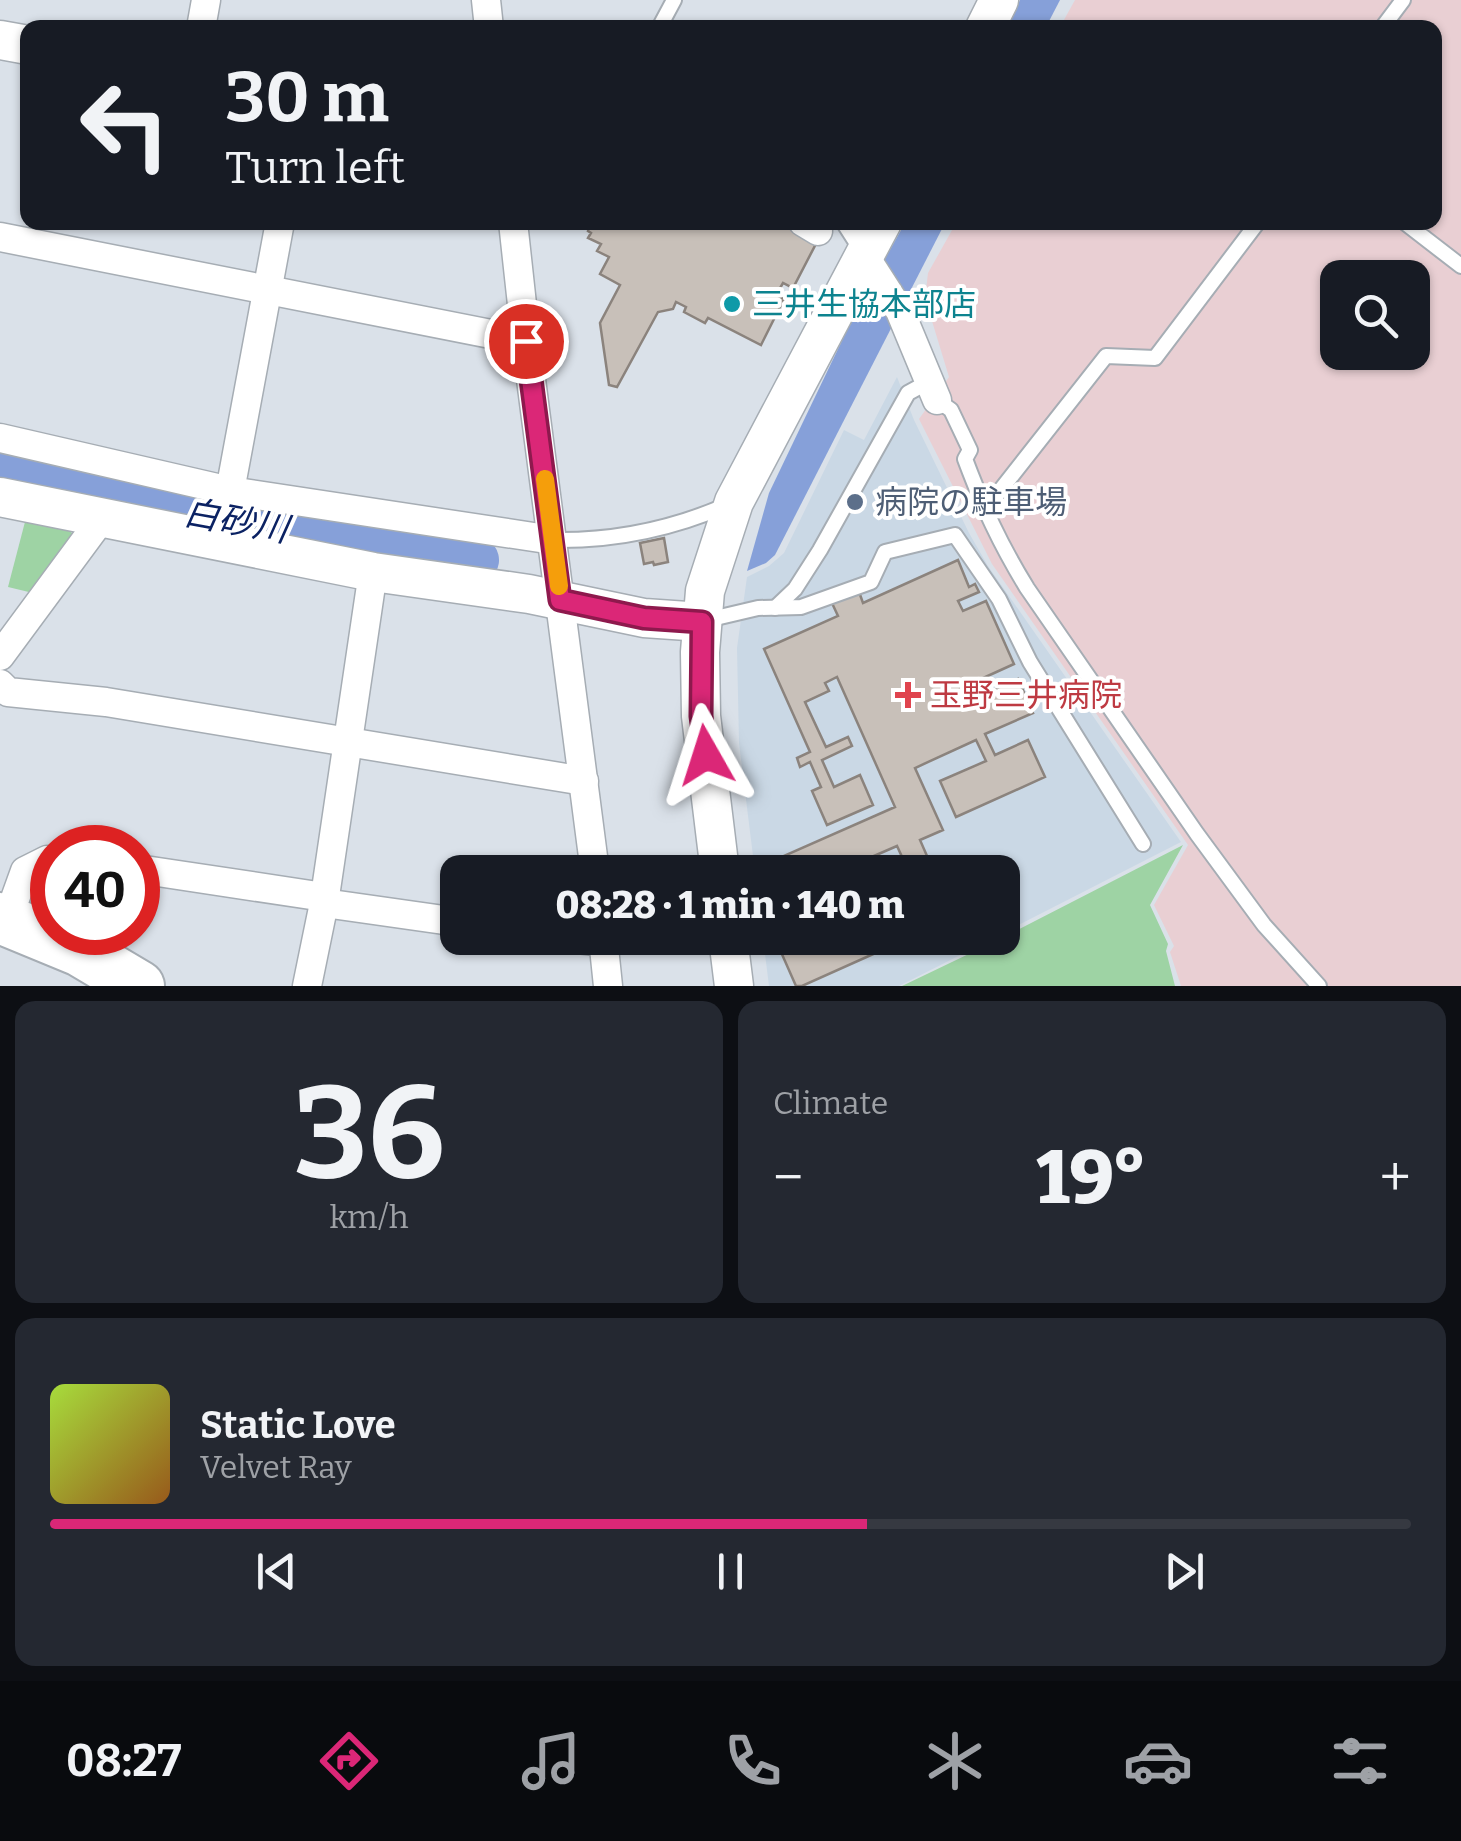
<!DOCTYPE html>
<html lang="en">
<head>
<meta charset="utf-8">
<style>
  :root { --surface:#171b24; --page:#242831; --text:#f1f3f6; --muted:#9ea1a6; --line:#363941; --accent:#db2777 }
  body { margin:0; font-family:Bitter,"Noto Sans JP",serif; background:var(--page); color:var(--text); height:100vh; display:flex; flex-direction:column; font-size:38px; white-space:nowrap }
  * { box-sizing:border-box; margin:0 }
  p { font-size:32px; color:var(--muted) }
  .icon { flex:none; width:55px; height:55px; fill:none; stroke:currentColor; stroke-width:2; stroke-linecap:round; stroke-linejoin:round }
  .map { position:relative; height:986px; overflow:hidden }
  .side { display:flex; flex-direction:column; gap:15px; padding:15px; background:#0d0f14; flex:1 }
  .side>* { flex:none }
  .banner { position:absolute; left:20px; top:20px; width:1422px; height:210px; border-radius:20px; box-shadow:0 2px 8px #0004; background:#171b24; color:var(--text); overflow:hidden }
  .tools { position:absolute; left:1320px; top:260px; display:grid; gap:20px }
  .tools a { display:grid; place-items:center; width:110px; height:110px; border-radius:20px; background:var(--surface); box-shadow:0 2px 8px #0004; font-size:50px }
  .speed { position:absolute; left:30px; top:825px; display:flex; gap:20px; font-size:50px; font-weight:700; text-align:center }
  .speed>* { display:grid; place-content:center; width:130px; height:130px; border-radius:50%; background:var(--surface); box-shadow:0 2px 8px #0004; line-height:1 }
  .speed .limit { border:15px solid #d22; background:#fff; color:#111 }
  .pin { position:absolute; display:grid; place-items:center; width:85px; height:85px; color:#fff; margin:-42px; border:5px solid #fff; border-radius:50%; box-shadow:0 2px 10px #0007 }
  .me { position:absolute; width:110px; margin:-55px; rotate:354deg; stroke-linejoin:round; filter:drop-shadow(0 0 8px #0008) }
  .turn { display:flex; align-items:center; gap:35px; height:210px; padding:0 40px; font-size:45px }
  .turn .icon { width:130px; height:130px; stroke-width:2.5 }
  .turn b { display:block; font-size:70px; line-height:85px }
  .big { font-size:75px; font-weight:800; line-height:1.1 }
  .side .tile { flex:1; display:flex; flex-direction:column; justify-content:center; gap:15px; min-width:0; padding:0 35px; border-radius:20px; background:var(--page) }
  .side .dial { align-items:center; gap:0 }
  .dial b { font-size:130px; line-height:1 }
  .song { display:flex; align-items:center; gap:30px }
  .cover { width:120px; height:120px; border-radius:15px; background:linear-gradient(135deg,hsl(80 70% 55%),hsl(30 70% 35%)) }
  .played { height:10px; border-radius:5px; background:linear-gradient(90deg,var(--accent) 60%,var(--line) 60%) }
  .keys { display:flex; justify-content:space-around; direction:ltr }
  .heat { display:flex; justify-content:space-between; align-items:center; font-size:55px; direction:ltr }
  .side .tiles { flex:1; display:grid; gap:15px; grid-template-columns:1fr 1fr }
  .tile:last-child { grid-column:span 2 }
  .trip { position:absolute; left:440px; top:855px; width:580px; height:100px; border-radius:20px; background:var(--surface); box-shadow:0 2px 8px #0004; font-weight:800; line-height:100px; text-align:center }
  .dock { display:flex; height:160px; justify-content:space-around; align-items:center; background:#090b0e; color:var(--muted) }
  .dock .icon { width:70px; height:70px }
  .dock .active { color:var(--accent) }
  .dock b { font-size:45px; color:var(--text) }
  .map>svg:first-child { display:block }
  .industrial { fill:#e9cfd3; fill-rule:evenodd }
  .built { fill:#cad8e5 }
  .green { fill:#9ed3a4 }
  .water { fill:#86a0d9 }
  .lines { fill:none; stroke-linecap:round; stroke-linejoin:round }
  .river { stroke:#86a0d9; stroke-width:48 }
  .building { fill:#c8c0b9; stroke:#8b837d; stroke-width:2.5 }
  .lane-casing { stroke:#a6adb4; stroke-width:18 }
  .street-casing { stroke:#a6adb4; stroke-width:31 }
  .secondary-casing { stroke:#a6adb4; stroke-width:41 }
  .highway-casing { stroke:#a6adb4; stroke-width:54 }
  .lane { stroke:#fff; stroke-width:14 }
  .street { stroke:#fff; stroke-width:28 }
  .secondary { stroke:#fff; stroke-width:38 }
  .highway { stroke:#fff; stroke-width:50 }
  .route-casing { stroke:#8e194d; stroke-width:25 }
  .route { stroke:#db2777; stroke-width:18 }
  .slow { stroke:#f59e0b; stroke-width:18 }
  .culture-dot { fill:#0f9aa8; stroke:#fff; stroke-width:4 }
  .service-dot { fill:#5c6f8a; stroke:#fff; stroke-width:4 }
  .health-dot { fill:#e0444e; stroke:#fff; stroke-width:4 }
  .labels { text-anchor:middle; stroke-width:8; stroke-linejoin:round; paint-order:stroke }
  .culture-label { font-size:32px; fill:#0d838f; stroke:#fff; text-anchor:start }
  .service-label { font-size:32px; fill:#4e5e75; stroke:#fff; text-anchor:start }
  .health-label { font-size:32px; fill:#be3a42; stroke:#fff; text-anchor:start }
  .water-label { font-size:35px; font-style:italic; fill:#0b2263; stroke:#fff }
</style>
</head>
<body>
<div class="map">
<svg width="1461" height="986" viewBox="0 0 1461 986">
  <rect width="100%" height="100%" fill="#dae1e9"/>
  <!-- industrial -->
  <path class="industrial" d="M1075,0H1461V986H1181L1170,952L1174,946L1154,905L1188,845L992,564L919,419L949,377L925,298L928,273L956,223L1435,222V28L1060,27ZM1338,278H1412V352H1338Z"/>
  <!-- built -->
  <g class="built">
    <polygon points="897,377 914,420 969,533 988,566 1181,842 1003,933 1002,872 755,872 739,743 737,648 747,577 769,566 784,553 844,430 864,440"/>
    <polygon points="763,938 994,938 899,986 769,986"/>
  </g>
  <!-- green -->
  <g class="green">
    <polygon points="26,518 69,529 75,538 33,593 8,587"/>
    <polygon points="1183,845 1150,905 1168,944 1166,951 1175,986 902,986 1002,938"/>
  </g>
  <!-- water -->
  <g class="water">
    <polygon points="1020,0 1060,0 1046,27 1006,28"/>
    <polygon points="905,223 945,223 775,555 766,563 747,571 769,493 860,303"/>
  </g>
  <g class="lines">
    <!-- river -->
    <polyline class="river" points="0,473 215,519 475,560"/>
  </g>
  <!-- building -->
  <g class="building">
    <polygon points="592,222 789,222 819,238 793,288 783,283 776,295 784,299 761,345 708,318 705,323 684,312 686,307 676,302 673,309 658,312 617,387 609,385 600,323 620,285 600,274 609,257 597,251 601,244 588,238 591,233 588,231"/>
    <polygon points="664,538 668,562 654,565 653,562 644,564 640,543"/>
    <polygon points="958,560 969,587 975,584 979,592 958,601 963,611 986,601 1014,664 981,679 983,684 971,689 975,698 1018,679 1033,713 985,734 995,755 1028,740 1045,777 956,817 940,781 986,761 976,740 915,768 943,830 920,840 934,872 909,872 897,846 867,859 873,872 775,872 770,862 895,807 837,677 825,683 829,691 805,702 826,747 848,737 852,746 822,760 834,787 860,775 873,805 827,825 812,791 821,787 810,762 800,767 797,758 810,752 764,649 838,616 831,601 858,589 863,603"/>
    <polygon points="790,938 909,938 802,986 796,986 777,943"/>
  </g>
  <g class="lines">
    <!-- lane casing -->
    <g class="lane-casing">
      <g id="lane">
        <polyline points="659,28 674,0"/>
        <polyline points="1382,28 1403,0"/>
        <polyline points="843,222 861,250"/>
        <polyline points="1404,222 1461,266"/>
        <path d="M937,400L951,410L970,450L965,459C983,507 1000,544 1027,588L1197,834L1264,925L1319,986"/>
        <polyline points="984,511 1106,356 1155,358 1258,222"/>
        <path d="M553,540C613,541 672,529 727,505"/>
        <polyline points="775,608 795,589 820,550 908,393 930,381"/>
        <polyline points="707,620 758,608 801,607 871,582 885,552 955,535 999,599 1030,662 1143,844"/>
      </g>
    </g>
    <!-- street casing -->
    <g class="street-casing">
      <g id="street">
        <polyline points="486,0 489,28"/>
        <polyline points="201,28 206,0"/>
        <polyline points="513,222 526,341 595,872"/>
        <polyline points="803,222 818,231"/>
        <polyline points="0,237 526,341"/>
        <polyline points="864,255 900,311 937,400"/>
        <polyline points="0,438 230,491 553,540"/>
        <polyline points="222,543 230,491 280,222"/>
        <polyline points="0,656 102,518"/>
        <polyline points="0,684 8,692 106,702 584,781"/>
        <polyline points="138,869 324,897"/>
        <polyline points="324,903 458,922"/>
        <polyline points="7,921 25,871 47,860 52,861"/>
        <polyline points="570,938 603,942"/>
        <polyline points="603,938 608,986"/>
        <polyline points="307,986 324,903 373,572"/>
      </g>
    </g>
    <!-- secondary casing -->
    <g class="secondary-casing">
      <g id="secondary">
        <polyline points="985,28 999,0"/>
        <polyline points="0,40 28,45"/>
        <polyline points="0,497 373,572 529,594 644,618 702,622"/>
        <polyline points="720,872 701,716 700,652 705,591 734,502 882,222"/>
        <polyline points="728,938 734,986"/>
      </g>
    </g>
    <!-- highway casing -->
    <g class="highway-casing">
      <polyline id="highway" points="0,918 80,951 139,986"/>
    </g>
    <!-- lane -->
    <use href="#lane" class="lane"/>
    <!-- street -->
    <use href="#street" class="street"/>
    <!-- secondary -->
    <use href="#secondary" class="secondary"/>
    <!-- highway -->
    <use href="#highway" class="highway"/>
  </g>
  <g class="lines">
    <!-- route casing -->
    <g class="route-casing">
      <polyline id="route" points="526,341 560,600 644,618 702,622 701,716 706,755"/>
    </g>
    <!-- route -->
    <use href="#route" class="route"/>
    <!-- slow -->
    <polyline class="slow" points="545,479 559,586"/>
  </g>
  <!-- markers -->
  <circle class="culture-dot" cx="732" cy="304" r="10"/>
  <circle class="service-dot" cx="855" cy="502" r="10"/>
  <path class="health-dot" d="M903 680h10v10h10v10h-10v10h-10v-10h-10v-10h10z"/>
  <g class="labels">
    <!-- culture labels -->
    <g class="culture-label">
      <text x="752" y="315">三井生協本部店</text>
    </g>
    <!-- service labels -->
    <g class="service-label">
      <text x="875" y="513">病院の駐車場</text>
    </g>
    <!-- health labels -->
    <g class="health-label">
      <text x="930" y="706">玉野三井病院</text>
    </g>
    <!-- water labels -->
    <g class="water-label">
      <text transform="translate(236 521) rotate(10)" y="12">白砂川</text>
    </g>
  </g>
</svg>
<div class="tools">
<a><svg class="icon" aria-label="search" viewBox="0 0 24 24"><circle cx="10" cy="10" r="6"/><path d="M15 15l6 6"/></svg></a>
</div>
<div class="speed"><div class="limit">40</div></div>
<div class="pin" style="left:526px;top:341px;background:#d93025"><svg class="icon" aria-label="arrive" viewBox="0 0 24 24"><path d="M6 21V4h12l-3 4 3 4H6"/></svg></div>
<svg class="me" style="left:706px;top:755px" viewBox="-20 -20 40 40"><path d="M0-17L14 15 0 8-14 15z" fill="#db2777" stroke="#fff" stroke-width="4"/></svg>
<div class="trip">08:28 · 1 min · 140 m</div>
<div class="banner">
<div class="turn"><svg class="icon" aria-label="left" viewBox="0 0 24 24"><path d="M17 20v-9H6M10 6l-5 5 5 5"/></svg><div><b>30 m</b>Turn left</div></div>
</div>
</div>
<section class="side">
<div class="tiles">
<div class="tile dial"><b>36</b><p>km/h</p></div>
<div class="tile"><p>Climate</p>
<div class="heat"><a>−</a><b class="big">19°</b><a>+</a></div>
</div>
<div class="tile">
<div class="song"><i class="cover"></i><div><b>Static Love</b><p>Velvet Ray</p></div></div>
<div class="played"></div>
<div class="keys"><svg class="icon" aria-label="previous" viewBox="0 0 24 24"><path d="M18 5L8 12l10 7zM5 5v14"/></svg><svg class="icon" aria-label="pause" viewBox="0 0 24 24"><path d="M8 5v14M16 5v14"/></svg><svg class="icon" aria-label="next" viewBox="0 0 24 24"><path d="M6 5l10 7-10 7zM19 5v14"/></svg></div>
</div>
</div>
</section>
<nav class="dock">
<b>08:27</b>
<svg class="icon active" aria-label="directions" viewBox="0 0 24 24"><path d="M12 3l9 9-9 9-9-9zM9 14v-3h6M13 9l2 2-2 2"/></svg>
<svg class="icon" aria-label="music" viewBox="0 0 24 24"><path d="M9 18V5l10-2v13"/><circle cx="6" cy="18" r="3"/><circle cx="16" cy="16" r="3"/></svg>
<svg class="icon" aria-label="phone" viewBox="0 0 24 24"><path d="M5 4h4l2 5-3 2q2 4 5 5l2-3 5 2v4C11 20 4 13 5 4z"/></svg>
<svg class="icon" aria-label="climate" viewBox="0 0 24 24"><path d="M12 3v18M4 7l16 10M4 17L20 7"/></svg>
<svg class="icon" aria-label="car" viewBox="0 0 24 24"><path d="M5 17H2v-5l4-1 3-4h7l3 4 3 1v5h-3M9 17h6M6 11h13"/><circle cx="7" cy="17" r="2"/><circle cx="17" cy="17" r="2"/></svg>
<svg class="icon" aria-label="filters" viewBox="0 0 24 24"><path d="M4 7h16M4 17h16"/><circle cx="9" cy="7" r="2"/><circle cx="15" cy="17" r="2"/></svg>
</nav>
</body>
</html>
